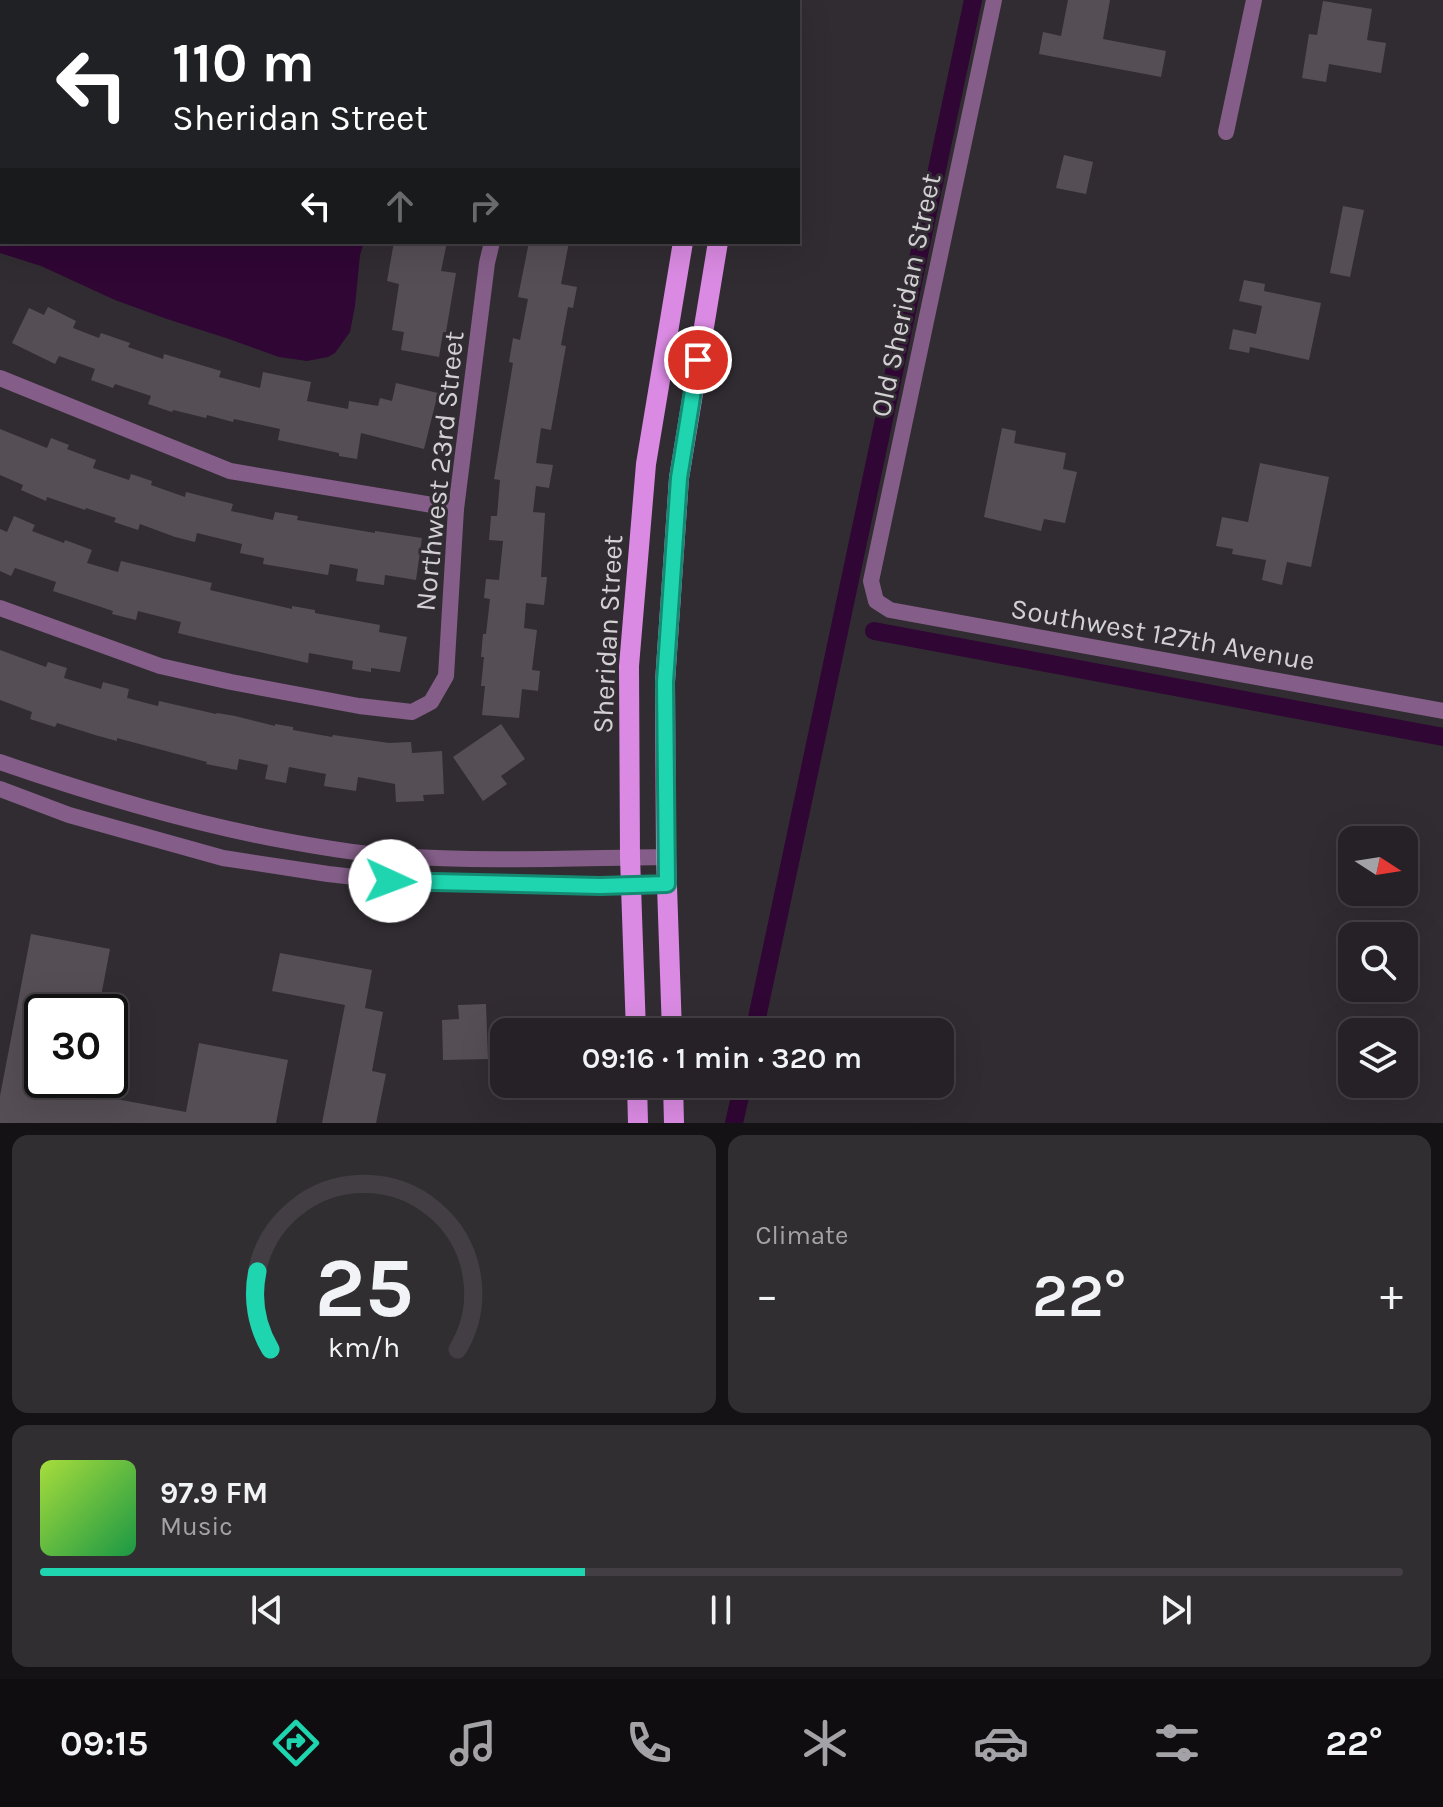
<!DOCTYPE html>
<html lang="en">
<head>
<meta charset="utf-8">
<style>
  :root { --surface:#252126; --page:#312e32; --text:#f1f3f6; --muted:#a3a3a7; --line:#423e43; --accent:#1ed5b0 }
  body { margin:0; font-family:Karla,sans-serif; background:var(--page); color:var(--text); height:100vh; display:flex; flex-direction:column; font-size:30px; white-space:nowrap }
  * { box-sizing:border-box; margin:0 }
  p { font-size:26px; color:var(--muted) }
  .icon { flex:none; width:44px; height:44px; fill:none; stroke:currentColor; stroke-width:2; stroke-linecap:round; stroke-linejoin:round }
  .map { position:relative; height:1123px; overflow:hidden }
  .panel { display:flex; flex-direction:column; gap:12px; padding:12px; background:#141215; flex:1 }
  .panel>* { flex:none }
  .top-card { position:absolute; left:0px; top:0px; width:800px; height:244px; box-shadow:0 8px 32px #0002,0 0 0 2px var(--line); background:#202124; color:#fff; overflow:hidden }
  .needle { width:52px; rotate:102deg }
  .tools { position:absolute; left:1338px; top:826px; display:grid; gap:16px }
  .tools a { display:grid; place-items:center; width:80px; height:80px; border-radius:16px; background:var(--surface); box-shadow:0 8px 32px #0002,0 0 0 2px var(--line); font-size:40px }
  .speed { position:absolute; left:24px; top:994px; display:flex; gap:16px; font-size:40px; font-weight:700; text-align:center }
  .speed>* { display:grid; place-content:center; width:104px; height:104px; border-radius:50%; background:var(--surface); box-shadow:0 8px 32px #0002,0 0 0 2px var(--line); line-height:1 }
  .speed .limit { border:4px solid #111; border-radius:12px; background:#fff; color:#111 }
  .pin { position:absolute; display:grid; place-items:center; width:68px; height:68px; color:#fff; margin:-34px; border:4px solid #fff; border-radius:50%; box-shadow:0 2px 8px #0007 }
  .me { position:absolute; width:88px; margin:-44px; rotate:92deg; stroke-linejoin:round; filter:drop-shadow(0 0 6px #0008) }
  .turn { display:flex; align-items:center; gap:28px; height:168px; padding:0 40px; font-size:36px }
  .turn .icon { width:104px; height:104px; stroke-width:2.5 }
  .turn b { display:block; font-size:56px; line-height:68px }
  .lanes { display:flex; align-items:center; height:76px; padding:0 40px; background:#0003; justify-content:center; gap:40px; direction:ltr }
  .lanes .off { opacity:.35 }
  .big { font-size:60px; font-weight:600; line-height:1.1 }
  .panel .card { flex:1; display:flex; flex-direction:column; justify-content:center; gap:12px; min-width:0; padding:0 28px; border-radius:16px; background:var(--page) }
  .panel .dial { align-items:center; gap:0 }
  .dial svg { height:208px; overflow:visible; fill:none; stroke:var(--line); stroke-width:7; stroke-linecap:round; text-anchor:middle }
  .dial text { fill:var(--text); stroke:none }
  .song { display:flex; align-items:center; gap:24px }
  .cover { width:96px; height:96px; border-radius:12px; background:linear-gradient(135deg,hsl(80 70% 55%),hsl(140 70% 35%)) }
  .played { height:8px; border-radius:4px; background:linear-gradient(90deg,var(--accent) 40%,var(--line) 40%) }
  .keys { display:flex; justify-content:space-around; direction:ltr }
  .heat { display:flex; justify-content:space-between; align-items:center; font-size:44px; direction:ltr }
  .panel .tiles { flex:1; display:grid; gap:12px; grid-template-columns:1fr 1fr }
  .card:last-child { grid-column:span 2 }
  .trip { position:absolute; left:490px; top:1018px; width:464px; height:80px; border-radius:16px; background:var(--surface); box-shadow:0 8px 32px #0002,0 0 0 2px var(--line); font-weight:600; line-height:80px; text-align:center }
  .dock { display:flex; height:128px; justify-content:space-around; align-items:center; background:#0f0d0f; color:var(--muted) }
  .dock .icon { width:56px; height:56px }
  .dock .active { color:var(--accent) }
  .dock b { font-size:36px; color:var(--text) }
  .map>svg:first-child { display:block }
  .water { fill:#300634 }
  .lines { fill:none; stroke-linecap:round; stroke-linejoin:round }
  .canal { stroke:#300634; stroke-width:18 }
  .building { fill:#554f55 }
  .street { stroke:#845e88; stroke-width:16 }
  .primary { stroke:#da8ae2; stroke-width:20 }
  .route-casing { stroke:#148a72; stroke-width:20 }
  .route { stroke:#1ed5b0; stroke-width:14 }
  .labels { text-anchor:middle; stroke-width:6; stroke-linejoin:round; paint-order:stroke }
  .street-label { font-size:28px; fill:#d3d0d4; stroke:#312c32 }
</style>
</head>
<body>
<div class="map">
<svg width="1443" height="1123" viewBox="0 0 1443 1123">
  <rect width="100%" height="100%" fill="#312c32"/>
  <!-- water -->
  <polygon class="water" points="0,0 105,0 109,2 2,2 2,242 364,242 360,255 355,306 350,332 335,353 328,357 307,361 279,357 229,339 167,319 115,300 41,266 0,253"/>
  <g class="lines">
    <!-- canal -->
    <g class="canal">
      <polyline points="874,631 1443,737"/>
      <polyline points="754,1032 973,0"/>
      <polyline points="734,1123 743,1084"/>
    </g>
  </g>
  <!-- building -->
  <g class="building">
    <polygon points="1068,0 1110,0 1103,39 1166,51 1161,77 1039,54 1043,32 1061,36"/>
    <polygon points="1323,1 1372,9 1367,40 1386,43 1381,73 1329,64 1326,82 1302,78 1309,34 1317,35"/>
    <polygon points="1064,155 1093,162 1086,194 1056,188"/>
    <polygon points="1343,206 1364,210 1350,277 1330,273"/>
    <polygon points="394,242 447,242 441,271 456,273 446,332 443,332 439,357 401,350 404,332 392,330 399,284 387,281"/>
    <polygon points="529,242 569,242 561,284 577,287 573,308 568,307 561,345 566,346 551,430 541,428 536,463 553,465 549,488 536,486 533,512 545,513 541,577 547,577 544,605 526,603 524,628 537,630 532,670 540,671 538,691 522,689 519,718 482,715 485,686 481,686 484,657 481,657 483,634 486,634 490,599 484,598 486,579 499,580 503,541 489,540 491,516 497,516 500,480 494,479 513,363 509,362 513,338 520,340 528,299 518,297"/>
    <polygon points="1244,280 1265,284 1264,291 1321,303 1309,360 1250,347 1249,353 1229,349 1233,329 1256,334 1262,306 1239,301"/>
    <polygon points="48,307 76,321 73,328 99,338 101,333 130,343 128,347 163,359 164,354 221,371 219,377 260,388 263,372 311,382 307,401 348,409 349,401 378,406 380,398 392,401 396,383 438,393 424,449 361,433 357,459 339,456 339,453 278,440 280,429 234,419 233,422 207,415 206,418 173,410 172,412 148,404 151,396 115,384 113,388 91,380 95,369 59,356 55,364 12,343 29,308 44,315"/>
    <polygon points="1002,428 1016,431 1014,443 1066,453 1063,469 1077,472 1065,523 1044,519 1041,531 984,517"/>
    <polygon points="0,429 47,448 51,438 69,445 67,449 96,460 93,468 129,480 131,474 152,481 151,485 185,497 186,492 233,504 231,511 273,520 275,512 298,516 297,520 375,533 375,531 422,538 416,580 385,575 384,585 356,581 358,569 330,564 328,575 263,564 264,558 240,553 242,544 197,533 195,542 175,537 140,524 138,530 114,522 116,518 86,508 85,510 47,497 46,501 21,490 23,485 0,475"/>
    <polygon points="1260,463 1329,477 1311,567 1287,562 1282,585 1262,580 1266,560 1232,554 1233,549 1216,546 1222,517 1248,522"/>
    <polygon points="14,516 35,525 32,531 64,543 65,540 92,550 87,563 118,572 121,561 212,583 210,590 292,609 292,606 315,610 315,613 380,625 379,632 407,637 400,672 371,668 371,672 352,669 353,661 309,653 308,663 198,638 178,633 181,622 138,611 136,620 112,614 113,611 53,591 56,582 15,568 11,576 0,571 0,529 7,532"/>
    <polygon points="0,650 46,667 48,662 67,668 64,678 101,689 103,682 129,689 127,698 158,706 159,701 216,714 217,713 235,716 275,726 275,724 293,727 293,730 332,737 333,735 389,743 411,742 412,753 442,751 444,794 423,795 424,801 396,802 395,784 358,777 356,791 324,786 326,774 289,767 286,783 265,779 268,765 239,759 237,770 206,764 207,762 117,738 117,741 95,735 57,723 55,727 30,719 32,712 0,700"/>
    <polygon points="501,724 525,759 501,776 507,784 483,801 453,757"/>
    <polygon points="31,934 110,949 98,1012 42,1012 42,1080 59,1080 57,1088 186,1112 199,1043 288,1060 276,1123 0,1123 0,1096"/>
    <polygon points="280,953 372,970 365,1008 383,1012 372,1071 386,1074 376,1123 322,1123 345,1005 272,991"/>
    <polygon points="486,1004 488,1059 443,1060 442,1020 459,1019 458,1005"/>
  </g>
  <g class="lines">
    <!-- street -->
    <g class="street">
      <polyline points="485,0 491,2"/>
      <polyline points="994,0 871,581 876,601 890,610 1443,711"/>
      <polyline points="1226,132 1254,0"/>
      <polyline points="0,378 230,471 456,509"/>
      <polyline points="0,608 160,666 231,682 359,706 412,712 431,702 446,676 456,509 487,263 492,242"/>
      <path d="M0,762C95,795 192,824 292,842C325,848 359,854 394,856C484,862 576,858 666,857"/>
      <polyline points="0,789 69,815 223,858 328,874 390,881 470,884 600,886 667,884"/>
    </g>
    <!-- primary -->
    <g class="primary">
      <polyline points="737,2 737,0"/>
      <polyline points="774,2 775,0"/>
      <polyline points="636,1032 630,857 629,666 646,464 683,242"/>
      <polyline points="672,1032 666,857 665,682 679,478 718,242"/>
      <polyline points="637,1084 638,1123"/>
      <polyline points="673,1084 674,1123"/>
    </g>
  </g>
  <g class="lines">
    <!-- route casing -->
    <g class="route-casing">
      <polyline id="route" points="390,881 600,886 667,884 665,682 679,478 698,360"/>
    </g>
    <!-- route -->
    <use href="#route" class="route"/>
  </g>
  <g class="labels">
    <!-- street labels -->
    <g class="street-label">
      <text transform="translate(905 295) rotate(-78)" y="10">Old Sheridan Street</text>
      <text transform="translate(439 471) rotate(-84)" y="10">Northwest 23rd Street</text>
      <text transform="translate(607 634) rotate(-87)" y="10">Sheridan Street</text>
      <text transform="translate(1163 634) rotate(10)" y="10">Southwest 127th Avenue</text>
    </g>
  </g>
</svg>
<div class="tools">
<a><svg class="needle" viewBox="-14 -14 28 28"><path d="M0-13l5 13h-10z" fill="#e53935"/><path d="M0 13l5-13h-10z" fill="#a3a3a7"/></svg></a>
<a><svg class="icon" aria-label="search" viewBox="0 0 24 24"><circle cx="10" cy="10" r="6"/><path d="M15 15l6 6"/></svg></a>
<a><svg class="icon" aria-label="layers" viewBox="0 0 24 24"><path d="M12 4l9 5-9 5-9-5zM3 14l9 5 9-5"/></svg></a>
</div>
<div class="speed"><div class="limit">30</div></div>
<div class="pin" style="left:698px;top:360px;background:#d93025"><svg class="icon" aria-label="arrive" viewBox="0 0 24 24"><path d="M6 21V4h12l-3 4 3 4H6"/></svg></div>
<svg class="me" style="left:390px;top:881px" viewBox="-20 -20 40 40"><circle r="19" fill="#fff"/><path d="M0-13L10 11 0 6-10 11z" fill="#1ed5b0"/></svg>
<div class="trip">09:16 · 1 min · 320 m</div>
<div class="top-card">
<div class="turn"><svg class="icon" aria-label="left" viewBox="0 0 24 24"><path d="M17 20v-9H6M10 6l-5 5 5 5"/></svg><div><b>110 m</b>Sheridan Street</div></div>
<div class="lanes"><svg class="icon" aria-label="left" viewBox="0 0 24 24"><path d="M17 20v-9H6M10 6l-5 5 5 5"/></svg><svg class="icon off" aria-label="ahead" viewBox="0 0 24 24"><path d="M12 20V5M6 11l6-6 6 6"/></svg><svg class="icon off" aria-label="right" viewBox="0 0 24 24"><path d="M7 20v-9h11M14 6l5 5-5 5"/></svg></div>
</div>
</div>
<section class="panel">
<div class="tiles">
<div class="card dial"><svg viewBox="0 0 100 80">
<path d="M14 69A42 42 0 1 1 86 69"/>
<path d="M14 69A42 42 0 0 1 9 39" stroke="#1ed5b0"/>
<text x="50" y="56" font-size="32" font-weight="700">25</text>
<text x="50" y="72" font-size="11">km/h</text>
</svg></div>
<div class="card"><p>Climate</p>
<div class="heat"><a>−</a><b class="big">22°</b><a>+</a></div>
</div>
<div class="card">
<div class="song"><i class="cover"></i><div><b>97.9 FM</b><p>Music</p></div></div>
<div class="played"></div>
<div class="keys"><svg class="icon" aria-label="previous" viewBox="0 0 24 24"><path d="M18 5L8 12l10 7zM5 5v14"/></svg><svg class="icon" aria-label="pause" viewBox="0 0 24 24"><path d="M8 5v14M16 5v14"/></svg><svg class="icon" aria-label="next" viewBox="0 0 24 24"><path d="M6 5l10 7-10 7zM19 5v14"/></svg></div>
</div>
</div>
</section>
<nav class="dock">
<b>09:15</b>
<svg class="icon active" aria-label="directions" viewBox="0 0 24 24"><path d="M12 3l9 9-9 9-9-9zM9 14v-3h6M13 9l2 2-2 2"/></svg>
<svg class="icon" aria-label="music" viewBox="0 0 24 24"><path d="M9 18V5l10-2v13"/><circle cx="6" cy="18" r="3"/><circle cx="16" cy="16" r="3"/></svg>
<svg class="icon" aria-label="phone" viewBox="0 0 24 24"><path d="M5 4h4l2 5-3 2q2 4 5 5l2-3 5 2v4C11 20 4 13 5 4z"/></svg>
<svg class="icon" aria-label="climate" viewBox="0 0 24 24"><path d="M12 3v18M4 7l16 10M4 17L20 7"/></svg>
<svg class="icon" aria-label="car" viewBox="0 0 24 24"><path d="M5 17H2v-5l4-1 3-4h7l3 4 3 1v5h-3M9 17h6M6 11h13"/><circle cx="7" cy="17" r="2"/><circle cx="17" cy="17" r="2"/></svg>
<svg class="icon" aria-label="filters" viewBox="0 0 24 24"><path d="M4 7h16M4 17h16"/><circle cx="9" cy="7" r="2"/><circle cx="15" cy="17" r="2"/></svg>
<b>22°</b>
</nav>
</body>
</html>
